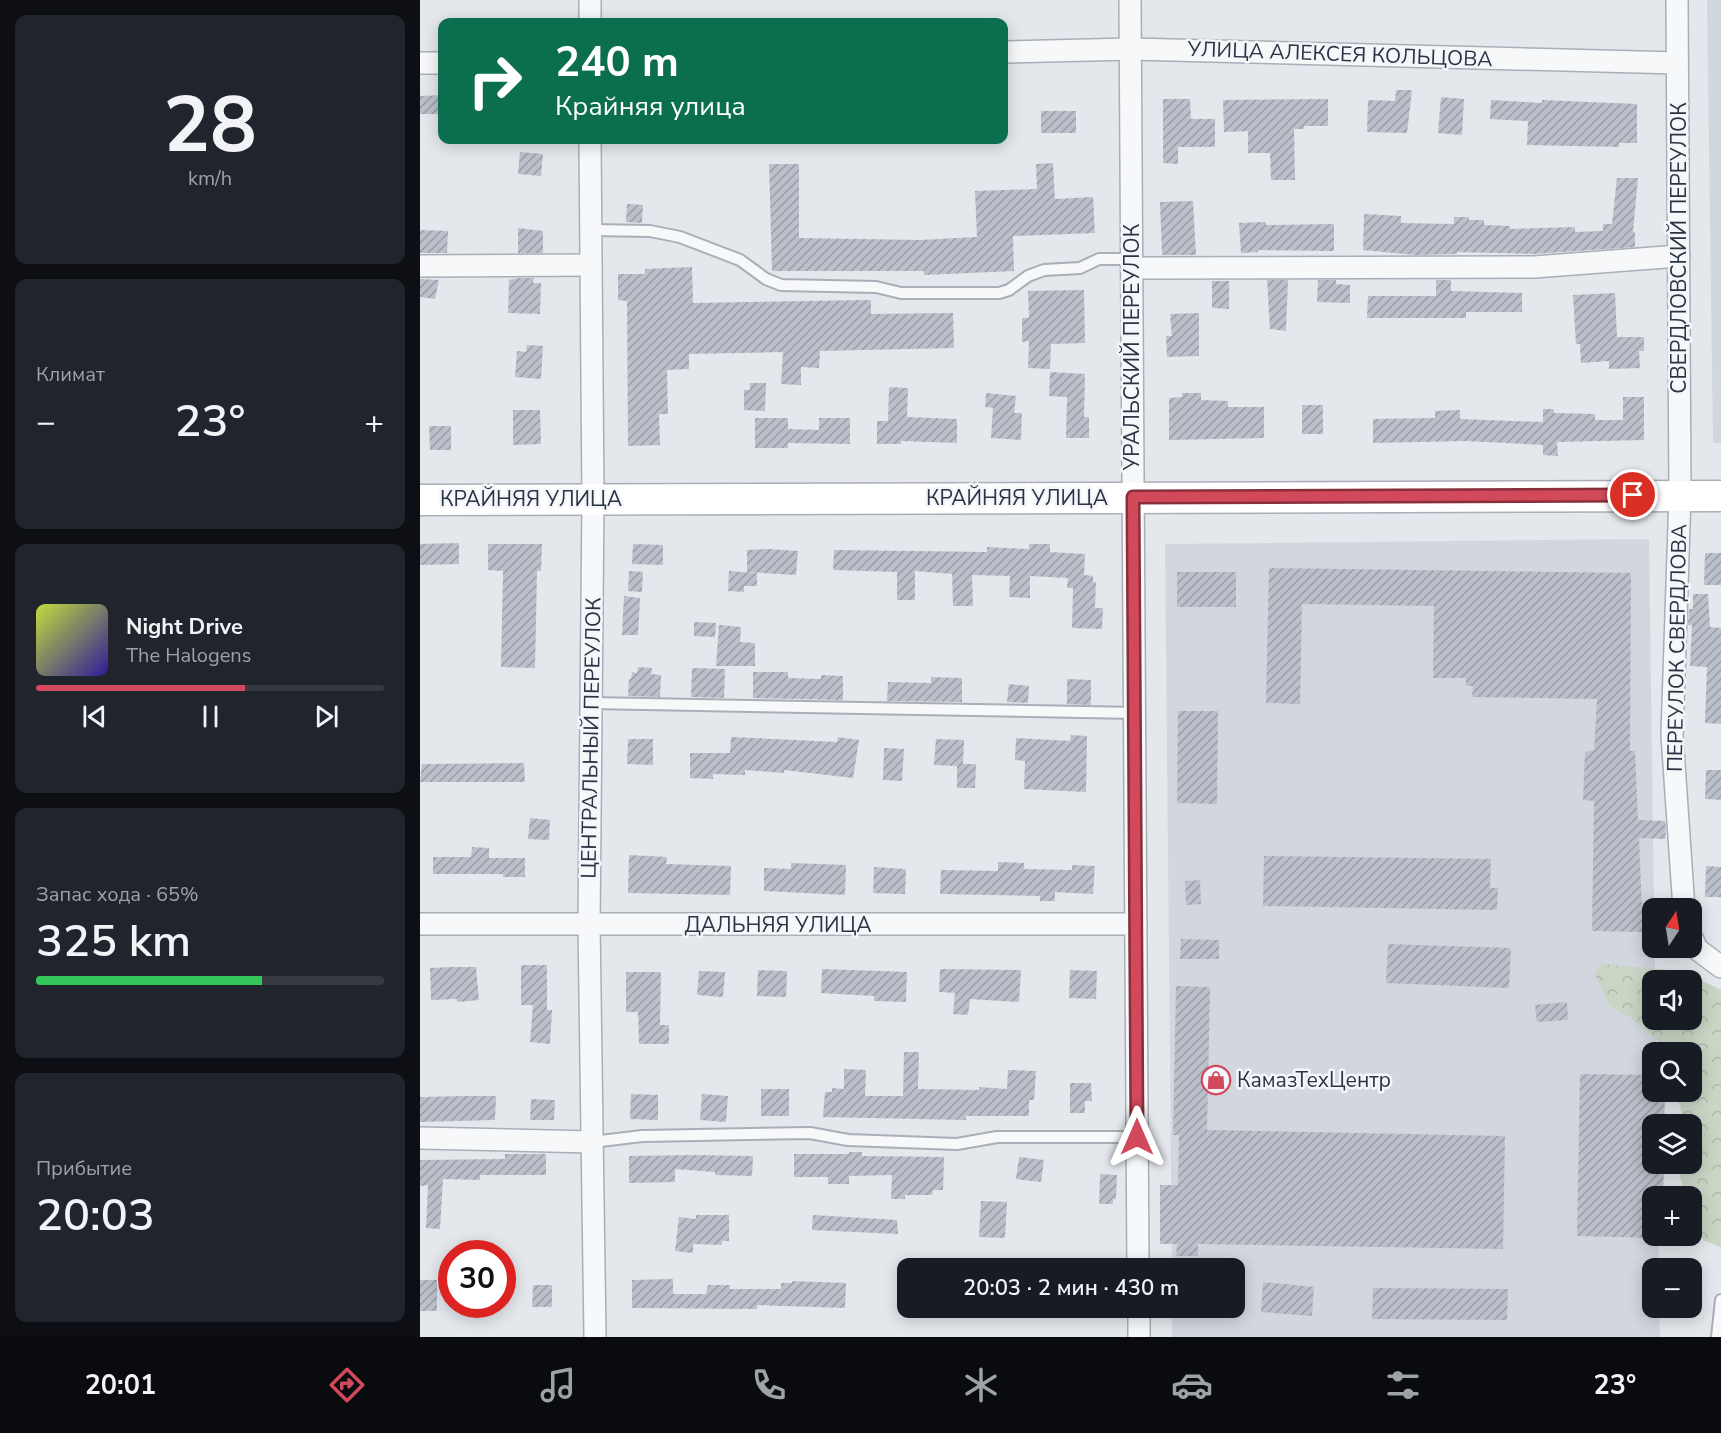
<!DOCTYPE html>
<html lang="ru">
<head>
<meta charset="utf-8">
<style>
  :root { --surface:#171b24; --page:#20242c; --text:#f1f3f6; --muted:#9ea1a6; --line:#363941; --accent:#d1495b }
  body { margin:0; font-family:"Nunito Sans",sans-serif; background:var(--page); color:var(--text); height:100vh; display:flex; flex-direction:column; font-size:22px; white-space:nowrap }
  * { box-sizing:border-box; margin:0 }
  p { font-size:20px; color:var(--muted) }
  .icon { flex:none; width:33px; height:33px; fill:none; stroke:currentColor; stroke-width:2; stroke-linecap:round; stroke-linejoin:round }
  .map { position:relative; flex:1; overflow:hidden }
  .drawer { display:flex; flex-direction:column; gap:15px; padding:15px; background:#0d0f14; width:420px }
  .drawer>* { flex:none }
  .banner { position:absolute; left:18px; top:18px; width:570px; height:126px; border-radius:12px; box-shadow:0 3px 15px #0003; background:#0b6e4f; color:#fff; overflow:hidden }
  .needle { width:39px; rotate:12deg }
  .buttons { position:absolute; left:1222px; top:898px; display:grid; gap:12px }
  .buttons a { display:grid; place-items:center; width:60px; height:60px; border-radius:12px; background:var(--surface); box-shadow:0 3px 15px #0003; font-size:30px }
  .speed { position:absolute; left:18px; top:1240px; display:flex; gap:12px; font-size:30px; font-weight:700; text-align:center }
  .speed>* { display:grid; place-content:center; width:78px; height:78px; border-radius:50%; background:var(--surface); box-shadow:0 3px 15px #0003; line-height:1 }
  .speed .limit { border:9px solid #d22; background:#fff; color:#111 }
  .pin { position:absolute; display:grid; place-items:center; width:51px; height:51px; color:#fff; margin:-26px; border:3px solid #fff; border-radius:50%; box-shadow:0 2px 6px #0007 }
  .me { position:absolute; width:66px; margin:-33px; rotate:0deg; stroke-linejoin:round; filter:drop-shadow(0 0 4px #0008) }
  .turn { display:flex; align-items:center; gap:21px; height:126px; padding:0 18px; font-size:27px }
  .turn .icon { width:78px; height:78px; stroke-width:2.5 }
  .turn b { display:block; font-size:42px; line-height:51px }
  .big { font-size:45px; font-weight:600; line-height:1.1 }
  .drawer .tile { flex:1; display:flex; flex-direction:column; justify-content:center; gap:9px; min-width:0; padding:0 21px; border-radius:12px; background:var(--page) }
  .drawer .dial { align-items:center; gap:0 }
  .dial b { font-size:78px; line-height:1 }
  .song { display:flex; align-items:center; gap:18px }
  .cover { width:72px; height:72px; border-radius:9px; background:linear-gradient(135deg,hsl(70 70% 55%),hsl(250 70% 35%)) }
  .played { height:6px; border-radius:3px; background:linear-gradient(90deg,var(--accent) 60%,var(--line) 60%) }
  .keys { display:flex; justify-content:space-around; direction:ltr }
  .heat { display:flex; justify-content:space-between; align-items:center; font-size:33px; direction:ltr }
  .charge { height:9px; border-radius:4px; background:linear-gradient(90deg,#34c759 65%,var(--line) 0) }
  .trip { position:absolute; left:477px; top:1258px; width:348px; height:60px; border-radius:12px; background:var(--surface); box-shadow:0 3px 15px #0003; font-weight:600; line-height:60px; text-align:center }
  .tabs { display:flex; height:96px; justify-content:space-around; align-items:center; background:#090b0e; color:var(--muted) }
  .tabs .icon { width:42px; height:42px }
  .tabs .current { color:var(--accent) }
  .tabs b { font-size:27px; color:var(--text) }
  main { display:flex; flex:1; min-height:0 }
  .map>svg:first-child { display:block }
  .built { fill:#d2d6de }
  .forest { fill:url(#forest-crowns); fill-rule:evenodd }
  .building { fill:url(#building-hatch) }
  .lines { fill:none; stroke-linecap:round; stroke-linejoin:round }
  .service-casing { stroke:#a9aeb7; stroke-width:14 }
  .minor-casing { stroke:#a9aeb7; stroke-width:24 }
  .secondary-casing { stroke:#a9aeb7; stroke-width:33 }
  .service { stroke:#f7f8fa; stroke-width:10 }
  .minor { stroke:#f7f8fa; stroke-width:21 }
  .secondary { stroke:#fff; stroke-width:30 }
  .route-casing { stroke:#882f3b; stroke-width:15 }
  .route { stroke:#d1495b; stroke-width:10 }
  .labels { text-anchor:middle; stroke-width:5; stroke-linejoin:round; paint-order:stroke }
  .street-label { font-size:21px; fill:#2b3445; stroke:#f4f6f9 }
  .poi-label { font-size:21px; fill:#2b3445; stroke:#f4f6f9; text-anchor:start }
</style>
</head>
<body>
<main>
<section class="drawer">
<div class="tile dial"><b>28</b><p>km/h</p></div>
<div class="tile"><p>Климат</p>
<div class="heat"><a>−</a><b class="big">23°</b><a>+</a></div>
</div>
<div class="tile">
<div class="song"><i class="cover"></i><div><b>Night Drive</b><p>The Halogens</p></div></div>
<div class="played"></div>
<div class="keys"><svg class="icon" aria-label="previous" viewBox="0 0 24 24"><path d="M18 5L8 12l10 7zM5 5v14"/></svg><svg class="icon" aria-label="pause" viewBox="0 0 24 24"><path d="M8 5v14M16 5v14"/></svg><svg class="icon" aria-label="next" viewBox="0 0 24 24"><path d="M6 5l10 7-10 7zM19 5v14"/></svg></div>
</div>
<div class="tile"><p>Запас хода · 65%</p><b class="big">325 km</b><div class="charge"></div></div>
<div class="tile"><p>Прибытие</p><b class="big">20:03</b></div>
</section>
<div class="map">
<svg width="1301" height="1337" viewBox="0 0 1301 1337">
  <defs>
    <pattern id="forest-crowns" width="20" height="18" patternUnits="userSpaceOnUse" patternTransform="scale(1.5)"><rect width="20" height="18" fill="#c9d6c5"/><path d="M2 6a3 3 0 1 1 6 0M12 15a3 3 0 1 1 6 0" fill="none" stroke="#adb8ab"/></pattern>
    <pattern id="building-hatch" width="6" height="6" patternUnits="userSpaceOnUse" patternTransform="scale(1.5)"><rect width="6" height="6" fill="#bbc0ca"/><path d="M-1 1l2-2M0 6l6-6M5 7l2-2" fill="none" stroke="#989da6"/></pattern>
  </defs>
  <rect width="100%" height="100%" fill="#e4e7ec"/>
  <!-- built -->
  <g class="built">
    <polygon points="1287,0 1301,0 1301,443 1293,443"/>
    <polygon points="1229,539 1235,981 1233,1020 1236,1020 1236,1053 1233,1053 1233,1236 1238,1236 1239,1269 1233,1269 1233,1308 1239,1308 1240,1337 752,1337 752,1308 814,1308 814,1269 752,1269 745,544"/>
  </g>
  <!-- forest -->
  <path class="forest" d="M1181,964L1262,971L1301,990V1247L1283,1240L1272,1211V1197H1267L1260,1178L1261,1164H1272V1125H1265L1256,1092H1272V1053H1246L1244,1047L1211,1018L1190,1006L1175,975ZM1233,981H1272V1020H1233Z"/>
  <!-- building -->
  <g class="building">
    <polygon points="976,90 992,90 987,133 947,132 948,100 975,101"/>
    <polygon points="22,95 22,114 0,114 0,96"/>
    <polygon points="1021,97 1044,99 1042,135 1018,133"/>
    <polygon points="743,99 770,99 771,119 795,119 795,147 758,147 758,164 743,163"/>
    <polygon points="908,99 908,126 884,126 884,129 874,129 875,180 851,180 850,153 828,153 828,131 804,132 803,100"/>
    <polygon points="1071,100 1122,103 1122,100 1217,104 1217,143 1199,143 1199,147 1107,145 1108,121 1070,119"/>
    <rect x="621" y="111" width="35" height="22"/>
    <polygon points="100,152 123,154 121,176 98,174"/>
    <polygon points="633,163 635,199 673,197 675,233 593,236 594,271 504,275 504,271 352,271 349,164 379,164 379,238 500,240 557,237 555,191 617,189 616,164"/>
    <polygon points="1197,178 1218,178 1213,232 1215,232 1215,247 1113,254 1037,252 1037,254 996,255 943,250 944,214 981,216 981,223 1034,224 1034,217 1049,217 1049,220 1064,220 1064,225 1090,226 1090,229 1155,227 1155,232 1183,231 1183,224 1192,224"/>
    <polygon points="773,201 776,255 742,255 740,202"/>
    <polygon points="207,204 223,205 222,223 206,222"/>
    <polygon points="846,222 846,225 914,224 914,251 838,250 838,252 821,253 819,223"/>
    <polygon points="98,228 123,231 123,253 98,253"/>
    <polygon points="0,230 28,231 27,253 0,253"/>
    <polygon points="272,267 273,303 451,300 451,314 533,313 534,348 400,351 399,368 381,367 381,385 361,384 363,352 269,354 269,369 247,370 248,414 239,414 240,445 208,446 207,301 198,300 198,274 225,274 225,269"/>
    <polygon points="97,278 114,278 113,283 121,283 120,314 88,313 89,280"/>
    <polygon points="0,279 19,280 15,299 0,297"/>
    <polygon points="847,280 868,280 866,331 850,329"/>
    <polygon points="898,280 916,280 916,284 930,285 930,303 897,302"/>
    <polygon points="1016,280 1031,280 1031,291 1102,293 1102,312 1046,312 1046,318 947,318 948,296 1016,296"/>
    <polygon points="792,281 809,281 809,309 792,308"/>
    <polygon points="664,290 665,343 631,344 630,369 608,368 609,341 602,342 602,318 609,318 608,291"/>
    <polygon points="1195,293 1197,337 1224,337 1224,351 1219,351 1220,368 1189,369 1189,361 1161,363 1160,344 1156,344 1153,295"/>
    <polygon points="779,313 779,356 747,357 746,336 752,336 750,314"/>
    <polygon points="107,345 123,346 121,379 95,377 97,351 106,352"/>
    <polygon points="630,372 665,374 664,417 669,417 669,438 646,438 647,397 629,396"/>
    <polygon points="330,383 346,383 345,411 324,410 324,390 330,390"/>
    <polygon points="469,387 488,388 487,417 537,419 537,443 481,441 481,444 457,444 457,421 468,421"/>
    <polygon points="566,393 596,396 594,413 602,413 601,440 571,438 573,408 565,407"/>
    <polygon points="762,393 781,393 781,400 808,401 808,407 844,407 844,438 749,440 749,398 762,397"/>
    <polygon points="1203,397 1224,397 1224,440 1137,442 1138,456 1123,455 1123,445 1046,441 953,443 953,419 1015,418 1015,411 1040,410 1040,419 1123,422 1123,409 1134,409 1134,413 1175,414 1175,420 1203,420"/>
    <rect x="882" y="405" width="21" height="29"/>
    <polygon points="93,410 120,410 121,444 93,445"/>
    <polygon points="335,418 368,418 368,429 399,430 399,418 430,418 430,444 368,443 368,448 335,448"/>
    <polygon points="9,426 31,426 31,450 10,450"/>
    <polygon points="39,543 39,564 0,565 0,544"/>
    <polygon points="68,544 122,544 121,571 117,571 115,668 81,667 83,571 68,570"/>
    <polygon points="213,544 243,545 243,565 212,564"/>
    <polygon points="609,544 630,544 630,552 665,554 664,575 673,576 673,582 676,582 675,608 683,608 682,629 652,628 653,588 647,588 648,578 610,576 610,598 589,597 590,576 552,575 553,606 533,606 532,574 495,571 495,600 477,600 477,572 413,570 414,550 567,552 567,547 609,549"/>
    <polygon points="349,549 378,551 376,575 327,572 327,550"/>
    <polygon points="1285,553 1301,553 1301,585 1284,585"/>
    <polygon points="849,568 1211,573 1210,751 1215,751 1218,820 1245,821 1246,828 1245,839 1219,838 1223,932 1172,931 1174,801 1163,800 1165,752 1174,750 1177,699 1052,697 1053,686 1046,686 1046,678 1013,678 1014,606 882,604 880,704 846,703"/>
    <polygon points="209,571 223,572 222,592 208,591"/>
    <polygon points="309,571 337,573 337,586 324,586 324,592 308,591"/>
    <rect x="757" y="572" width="59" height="35"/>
    <polygon points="1273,594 1288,594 1290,627 1301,628 1301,724 1285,723 1287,667 1270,666 1272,625 1268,625 1269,609 1273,609"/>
    <polygon points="204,596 220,598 218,635 202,635"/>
    <polygon points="274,622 296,623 295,637 274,636"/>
    <polygon points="299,625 321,627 320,642 335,643 335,666 296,666"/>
    <polygon points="218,667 232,668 231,674 241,675 240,697 208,696 209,679 211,679 212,672 217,673"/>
    <polygon points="272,668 305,669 304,698 271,697"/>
    <polygon points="333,672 368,672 368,678 401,679 401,675 423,676 423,700 333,698"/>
    <polygon points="511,677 542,678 542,702 467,701 468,682 511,683"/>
    <polygon points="647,679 671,680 671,705 647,704"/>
    <polygon points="589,684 609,686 608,703 587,702"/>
    <polygon points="758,711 798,711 797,804 757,803"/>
    <polygon points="651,735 667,736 666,792 604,789 605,761 595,760 596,738 650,741"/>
    <polygon points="311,737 417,742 418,737 439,740 433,778 364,770 364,773 325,770 325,775 293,774 293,779 270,778 270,753 310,753"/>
    <polygon points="208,739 233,739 233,765 207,764"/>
    <polygon points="516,739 544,740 543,764 556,764 555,788 537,788 537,766 514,765"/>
    <polygon points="464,748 484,749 482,781 463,780"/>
    <polygon points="104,763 105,782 0,782 2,764"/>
    <polygon points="1286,770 1301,770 1301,800 1285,799"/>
    <polygon points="110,818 130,820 129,840 108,839"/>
    <polygon points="52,847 69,848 69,858 105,858 105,877 83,877 83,874 13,874 13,857 51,857"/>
    <polygon points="209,855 247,857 246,864 311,866 310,895 208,893"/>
    <polygon points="844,856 1071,859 1070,888 1078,888 1077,910 843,906"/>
    <polygon points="578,862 604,863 604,869 652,870 652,865 675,866 673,894 635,892 635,901 620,901 620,896 520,894 521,870 578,871"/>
    <polygon points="371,863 426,865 425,895 344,891 344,868 371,869"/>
    <polygon points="1286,866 1301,867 1301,897 1285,897"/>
    <polygon points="454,867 486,869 485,894 453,893"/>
    <polygon points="780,880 781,904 766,905 765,881"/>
    <polygon points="761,939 799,940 799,959 760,959"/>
    <polygon points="968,944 1091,948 1089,988 966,983"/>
    <polygon points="101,965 127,965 127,1010 132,1010 130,1044 110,1042 113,1005 101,1005"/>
    <polygon points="31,967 56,967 59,1000 37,1002 37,999 11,1000 10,968"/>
    <polygon points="402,969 487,972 486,1002 454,1001 454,996 401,993"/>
    <polygon points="520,969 601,970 599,1002 550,999 548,1015 533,1014 535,993 519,992"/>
    <polygon points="338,970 367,971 366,997 337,996"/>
    <polygon points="650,970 677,971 676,999 649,998"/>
    <polygon points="279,971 305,972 303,997 277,995"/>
    <polygon points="206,972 241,972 240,1025 249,1025 249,1044 219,1044 218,1012 206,1012"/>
    <polygon points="756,986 790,987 787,1130 1085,1136 1083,1249 778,1244 778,1256 756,1256 757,1244 740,1244 740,1185 758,1185 759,1135 753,1135"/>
    <polygon points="1147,1002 1148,1020 1117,1022 1115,1005"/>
    <polygon points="484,1052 499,1052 498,1089 559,1090 559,1087 587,1089 588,1070 616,1071 614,1100 609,1100 609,1116 546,1116 546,1120 403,1117 405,1092 412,1092 412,1088 424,1089 424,1069 446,1070 445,1096 483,1096"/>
    <polygon points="1160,1074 1233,1075 1233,1092 1245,1092 1244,1125 1233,1125 1233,1164 1244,1164 1243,1197 1233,1197 1233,1238 1157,1236"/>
    <polygon points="650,1083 671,1083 672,1101 665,1101 665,1113 650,1113"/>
    <rect x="341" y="1089" width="28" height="27"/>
    <polygon points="211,1094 238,1095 238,1120 210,1119"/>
    <polygon points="282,1094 308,1096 306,1122 280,1120"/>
    <polygon points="48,1096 76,1096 75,1120 0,1122 0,1097"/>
    <polygon points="111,1099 135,1100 134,1120 110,1120"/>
    <polygon points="429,1152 442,1152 442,1156 524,1157 523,1190 513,1190 512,1195 485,1195 485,1199 471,1199 472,1175 429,1176 429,1184 408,1184 408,1177 374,1177 374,1154 429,1154"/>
    <polygon points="85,1154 126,1154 126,1175 60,1175 60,1180 23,1179 20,1229 6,1228 8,1185 0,1186 0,1160 85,1159"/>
    <polygon points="273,1155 333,1156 332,1176 295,1175 295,1172 255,1169 255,1182 209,1183 209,1156"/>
    <polygon points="599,1157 624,1160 621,1182 596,1179"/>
    <polygon points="680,1174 697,1175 696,1199 693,1199 693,1204 679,1204"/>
    <polygon points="561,1201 587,1202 585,1238 559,1237"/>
    <polygon points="276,1215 309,1215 309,1241 302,1241 302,1245 273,1244 273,1253 255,1251 259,1217 276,1219"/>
    <polygon points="393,1215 477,1220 478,1234 392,1230"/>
    <polygon points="253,1279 253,1294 286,1294 288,1285 310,1285 310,1289 361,1289 361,1283 372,1283 372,1281 426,1283 425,1308 337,1305 337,1309 212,1308 212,1280"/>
    <rect x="0" y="1280" width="17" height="31"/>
    <polygon points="843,1282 894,1287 892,1316 841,1312"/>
    <polygon points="113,1285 132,1285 132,1307 112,1307"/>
    <polygon points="953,1288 1088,1289 1087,1320 952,1319"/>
  </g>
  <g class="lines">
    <!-- service casing -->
    <g class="service-casing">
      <g id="service">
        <polyline points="171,230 230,231 260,237 320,260 346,279 361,285 456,287 481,293 579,293 589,290 608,276 624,270 660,268 679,259 712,259"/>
        <polyline points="171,703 715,713"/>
        <polyline points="172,1142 222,1136 390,1133 428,1140 537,1144 577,1137 717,1137"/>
        <polyline points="1297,1337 1301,1300"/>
      </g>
    </g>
    <!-- minor casing -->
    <g class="minor-casing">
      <g id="minor">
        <polyline points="710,0 718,1269"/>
        <polyline points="1257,0 1260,495 1252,735 1264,909"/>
        <polyline points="170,22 170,0"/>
        <polyline points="584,52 711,49 1257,63"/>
        <polyline points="0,63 22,63"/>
        <polyline points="170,140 173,499 169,925 175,1337"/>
        <polyline points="0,266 171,265"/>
        <polyline points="712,268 1114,267 1259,256"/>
        <polyline points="0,924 716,924"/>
        <polyline points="1272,938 1277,949 1301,967"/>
        <polyline points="0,1138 172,1142"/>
        <polyline points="719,1308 719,1337"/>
      </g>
    </g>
    <!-- secondary casing -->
    <g class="secondary-casing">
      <polyline id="secondary" points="0,500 1301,496"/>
    </g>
    <!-- service -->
    <use href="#service" class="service"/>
    <!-- minor -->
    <use href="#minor" class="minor"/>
    <!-- secondary -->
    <use href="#secondary" class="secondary"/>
  </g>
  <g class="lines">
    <!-- route casing -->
    <g class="route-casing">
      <polyline id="route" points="717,1137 713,497 1213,495"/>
    </g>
    <!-- route -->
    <use href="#route" class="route"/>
  </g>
  <!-- icons -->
  <defs>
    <g id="shop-ring" transform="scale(1.5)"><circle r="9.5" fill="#f4f6f9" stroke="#d1495b" stroke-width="1.5"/><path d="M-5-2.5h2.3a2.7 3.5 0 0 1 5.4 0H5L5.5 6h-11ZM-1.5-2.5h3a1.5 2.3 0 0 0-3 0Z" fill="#d1495b"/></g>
  </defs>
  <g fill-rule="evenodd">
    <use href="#shop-ring" x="796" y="1080"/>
  </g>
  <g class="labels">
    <!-- street labels -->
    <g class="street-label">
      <text transform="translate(920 54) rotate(2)" y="7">УЛИЦА АЛЕКСЕЯ КОЛЬЦОВА</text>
      <text transform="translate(1259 248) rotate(-90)" y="7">СВЕРДЛОВСКИЙ ПЕРЕУЛОК</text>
      <text transform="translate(712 347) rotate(-90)" y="7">УРАЛЬСКИЙ ПЕРЕУЛОК</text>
      <text x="597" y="505">КРАЙНЯЯ УЛИЦА</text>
      <text x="111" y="506">КРАЙНЯЯ УЛИЦА</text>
      <text transform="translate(1257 648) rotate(-89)" y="7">ПЕРЕУЛОК СВЕРДЛОВА</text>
      <text transform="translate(171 738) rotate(-89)" y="7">ЦЕНТРАЛЬНЫЙ ПЕРЕУЛОК</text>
      <text x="358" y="932">ДАЛЬНЯЯ УЛИЦА</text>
    </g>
    <!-- poi labels -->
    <g class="poi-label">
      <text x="817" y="1087">КамазТехЦентр</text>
    </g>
  </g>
</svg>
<div class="buttons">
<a><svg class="needle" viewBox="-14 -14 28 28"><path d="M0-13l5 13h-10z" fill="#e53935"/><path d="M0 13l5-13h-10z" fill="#9ea1a6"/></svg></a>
<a><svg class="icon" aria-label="sound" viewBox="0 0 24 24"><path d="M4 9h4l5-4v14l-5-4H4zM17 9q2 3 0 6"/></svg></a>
<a><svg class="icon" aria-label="search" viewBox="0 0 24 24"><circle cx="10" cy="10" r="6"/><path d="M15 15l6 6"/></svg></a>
<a><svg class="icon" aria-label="layers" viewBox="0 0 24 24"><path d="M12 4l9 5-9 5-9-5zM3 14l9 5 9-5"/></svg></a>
<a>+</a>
<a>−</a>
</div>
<div class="speed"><div class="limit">30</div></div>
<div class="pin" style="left:1213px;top:495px;background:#d93025"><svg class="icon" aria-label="arrive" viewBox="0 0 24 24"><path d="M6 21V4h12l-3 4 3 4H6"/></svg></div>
<svg class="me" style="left:717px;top:1137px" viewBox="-20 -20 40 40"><path d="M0-17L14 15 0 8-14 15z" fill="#d1495b" stroke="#fff" stroke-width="4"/></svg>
<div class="trip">20:03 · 2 мин · 430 m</div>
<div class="banner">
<div class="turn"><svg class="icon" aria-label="right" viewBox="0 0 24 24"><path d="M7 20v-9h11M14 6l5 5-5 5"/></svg><div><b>240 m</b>Крайняя улица</div></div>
</div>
</div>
</main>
<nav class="tabs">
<b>20:01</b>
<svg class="icon current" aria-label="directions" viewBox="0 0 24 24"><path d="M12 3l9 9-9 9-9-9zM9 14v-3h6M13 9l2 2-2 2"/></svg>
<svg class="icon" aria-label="music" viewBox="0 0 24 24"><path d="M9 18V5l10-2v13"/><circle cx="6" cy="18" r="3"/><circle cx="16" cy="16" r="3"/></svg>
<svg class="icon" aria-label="phone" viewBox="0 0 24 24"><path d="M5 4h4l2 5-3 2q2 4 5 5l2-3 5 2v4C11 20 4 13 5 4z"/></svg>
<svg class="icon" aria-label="climate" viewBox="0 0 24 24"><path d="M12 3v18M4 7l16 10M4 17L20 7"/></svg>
<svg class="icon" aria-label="car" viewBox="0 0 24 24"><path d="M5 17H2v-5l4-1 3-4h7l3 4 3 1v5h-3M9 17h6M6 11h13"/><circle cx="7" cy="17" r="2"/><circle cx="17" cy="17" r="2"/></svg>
<svg class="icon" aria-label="filters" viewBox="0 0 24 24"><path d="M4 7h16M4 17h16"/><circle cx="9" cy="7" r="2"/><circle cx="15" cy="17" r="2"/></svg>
<b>23°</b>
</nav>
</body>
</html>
